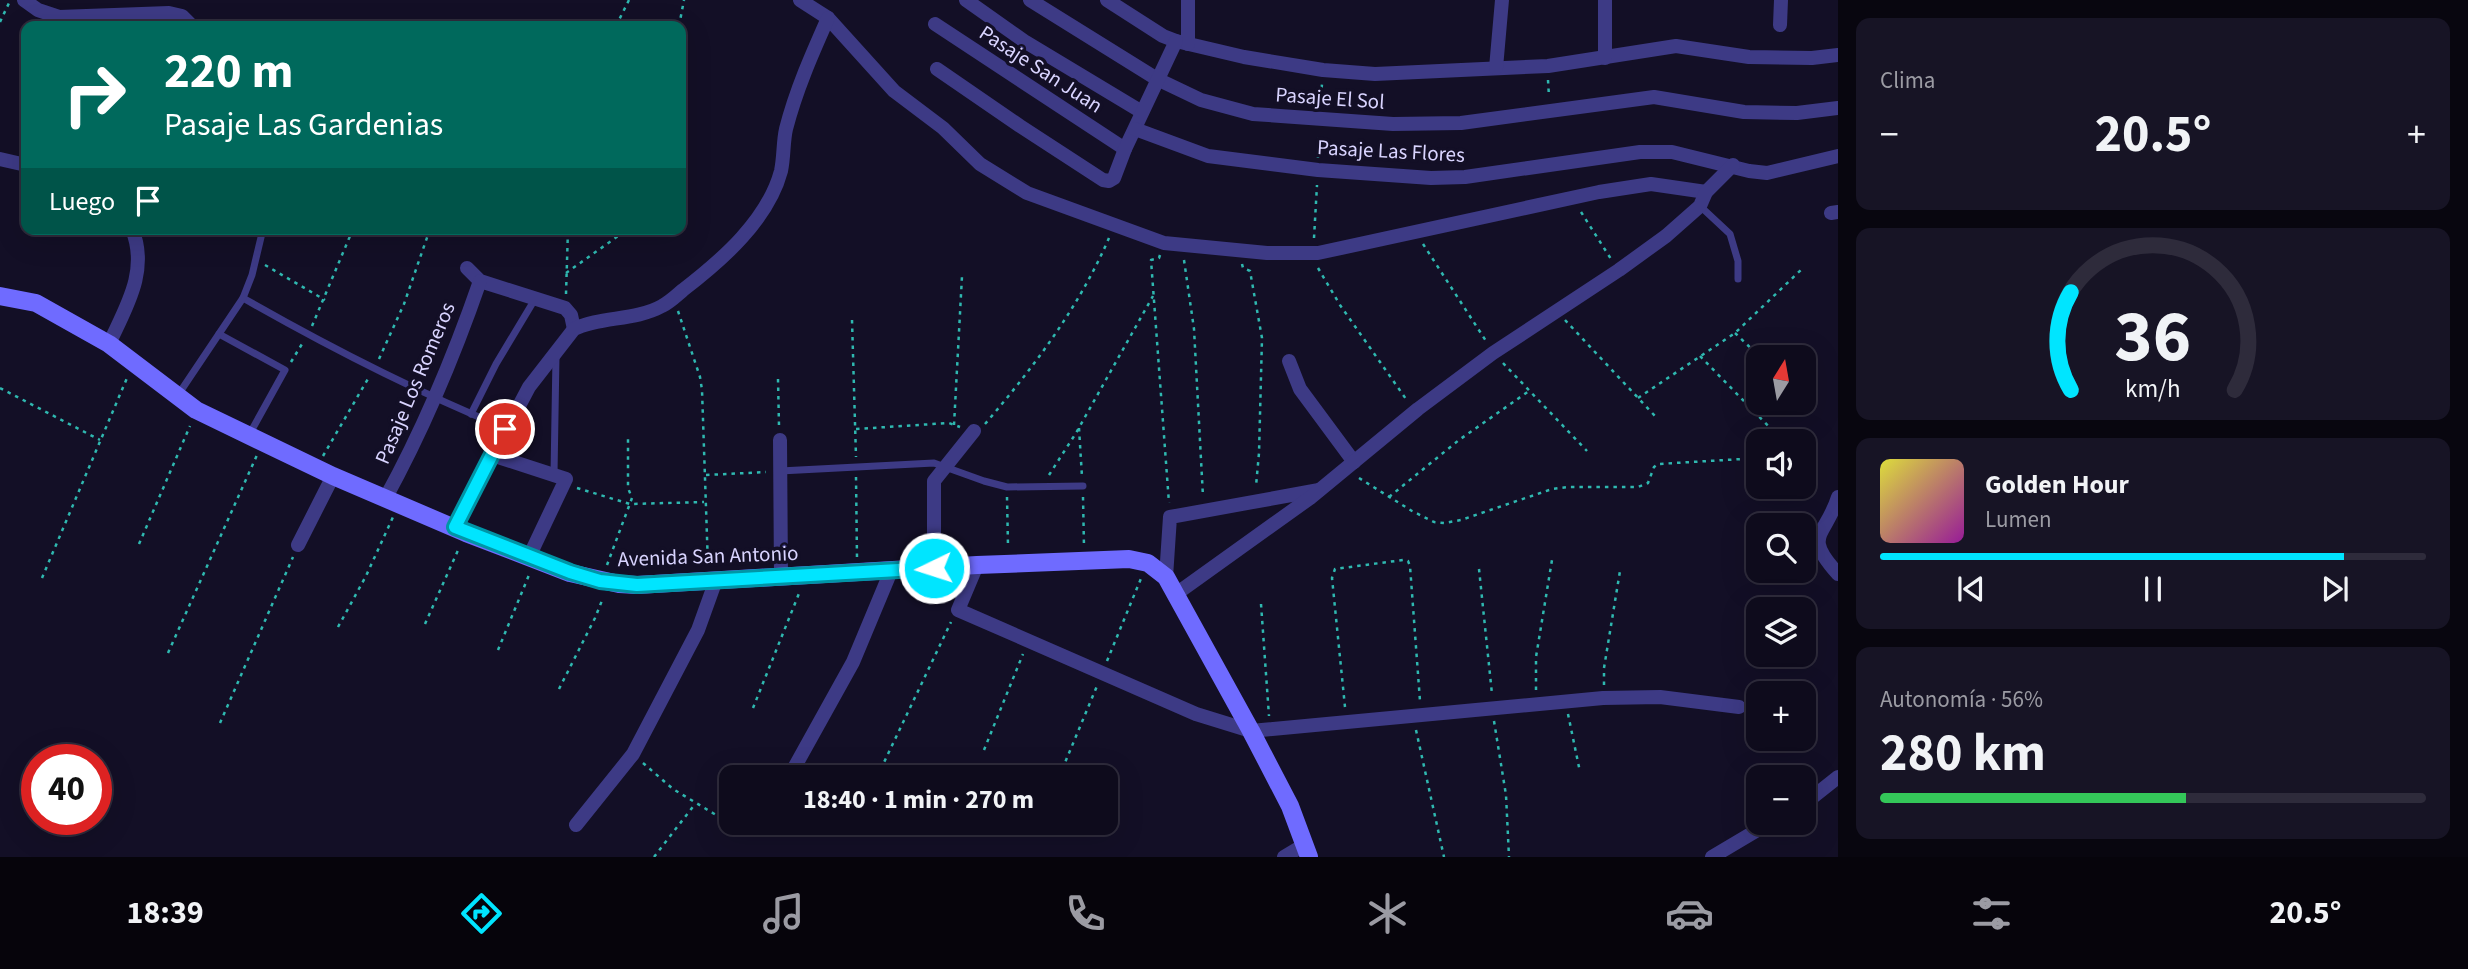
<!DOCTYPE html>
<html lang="es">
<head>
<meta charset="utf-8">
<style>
  :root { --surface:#0e0b1c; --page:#171425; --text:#f1f3f6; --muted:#9b9ba3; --line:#2e2b3b; --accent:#00e5ff }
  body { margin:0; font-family:"Source Sans 3",sans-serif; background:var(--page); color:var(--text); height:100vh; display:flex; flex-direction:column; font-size:26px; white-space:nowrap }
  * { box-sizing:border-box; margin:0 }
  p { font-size:23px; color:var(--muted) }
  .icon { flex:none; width:38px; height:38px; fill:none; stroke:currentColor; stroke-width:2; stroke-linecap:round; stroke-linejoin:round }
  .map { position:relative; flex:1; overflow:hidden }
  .side { display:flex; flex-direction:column; gap:18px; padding:18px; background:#08060f; width:630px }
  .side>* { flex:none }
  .guide { position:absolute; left:21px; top:21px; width:665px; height:214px; border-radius:14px; box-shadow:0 7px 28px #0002,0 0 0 2px var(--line); background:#00695c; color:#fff; overflow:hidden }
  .needle { width:46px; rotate:11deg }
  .buttons { position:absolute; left:1746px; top:345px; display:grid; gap:14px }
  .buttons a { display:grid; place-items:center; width:70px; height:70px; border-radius:14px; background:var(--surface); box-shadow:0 7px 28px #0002,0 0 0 2px var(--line); font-size:35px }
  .speed { position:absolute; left:21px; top:744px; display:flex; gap:14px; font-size:35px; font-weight:700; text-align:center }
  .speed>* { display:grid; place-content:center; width:91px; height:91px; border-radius:50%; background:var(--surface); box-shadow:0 7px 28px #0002,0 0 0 2px var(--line); line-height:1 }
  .speed .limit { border:10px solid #d22; background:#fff; color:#111 }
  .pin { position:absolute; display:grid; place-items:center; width:60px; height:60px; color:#fff; margin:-30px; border:4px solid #fff; border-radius:50%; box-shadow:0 2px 7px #0007 }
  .me { position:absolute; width:77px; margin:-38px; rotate:266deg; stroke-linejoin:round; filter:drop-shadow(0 0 5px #0008) }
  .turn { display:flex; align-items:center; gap:24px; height:147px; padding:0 28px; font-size:32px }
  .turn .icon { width:91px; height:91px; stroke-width:2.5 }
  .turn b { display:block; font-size:49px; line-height:60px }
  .then { display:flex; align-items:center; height:66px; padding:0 28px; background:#0003; gap:14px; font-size:26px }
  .big { font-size:52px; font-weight:700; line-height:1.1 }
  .side .tile { flex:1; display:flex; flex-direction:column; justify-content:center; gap:10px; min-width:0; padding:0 24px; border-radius:14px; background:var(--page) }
  .side .dial { align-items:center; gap:0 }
  .dial svg { height:182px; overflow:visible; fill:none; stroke:var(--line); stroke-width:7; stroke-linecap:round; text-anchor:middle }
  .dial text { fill:var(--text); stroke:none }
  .song { display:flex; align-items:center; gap:21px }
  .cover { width:84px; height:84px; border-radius:10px; background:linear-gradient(135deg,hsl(60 70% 55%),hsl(300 70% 35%)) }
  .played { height:7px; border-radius:4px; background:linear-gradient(90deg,var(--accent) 85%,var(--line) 85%) }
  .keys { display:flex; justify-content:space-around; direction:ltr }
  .heat { display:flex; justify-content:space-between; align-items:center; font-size:38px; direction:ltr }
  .charge { height:10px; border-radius:5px; background:linear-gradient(90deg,#34c759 56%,var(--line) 0) }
  .trip { position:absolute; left:719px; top:765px; width:399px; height:70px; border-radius:14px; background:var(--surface); box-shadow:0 7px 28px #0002,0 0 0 2px var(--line); font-weight:700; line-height:70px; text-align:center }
  .menu { display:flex; height:112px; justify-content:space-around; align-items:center; background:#06040b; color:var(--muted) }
  .menu .icon { width:49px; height:49px }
  .menu .active { color:var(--accent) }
  .menu b { font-size:32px; color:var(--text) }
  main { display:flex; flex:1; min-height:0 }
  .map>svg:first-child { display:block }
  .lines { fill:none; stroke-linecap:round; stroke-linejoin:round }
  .path { stroke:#2fb8b0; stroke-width:2.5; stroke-dasharray:3.5 5; stroke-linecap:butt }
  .lane { stroke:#3d3a85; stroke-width:7 }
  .street { stroke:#3d3a85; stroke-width:14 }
  .secondary { stroke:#6f6bff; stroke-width:18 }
  .route-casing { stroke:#0095a6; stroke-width:18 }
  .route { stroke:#00e5ff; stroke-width:12 }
  .labels { text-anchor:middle; stroke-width:7; stroke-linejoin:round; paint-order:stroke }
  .street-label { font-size:21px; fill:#d9d4ff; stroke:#130f26 }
</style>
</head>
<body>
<main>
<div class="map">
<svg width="1838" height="857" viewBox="0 0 1838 857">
  <rect width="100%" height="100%" fill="#130f26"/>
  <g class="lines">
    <!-- path -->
    <g class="path">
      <polyline points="0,22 9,3"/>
      <polyline points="616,26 629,0"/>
      <polyline points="679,26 684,0"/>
      <polyline points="1548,80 1549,97"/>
      <polyline points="1320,105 1322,84"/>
      <polyline points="1318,158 1319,133"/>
      <polyline points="1581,212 1611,259"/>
      <polyline points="1314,238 1317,185"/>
      <polyline points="1423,244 1486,341"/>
      <polyline points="1160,255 1159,258 1151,260 1169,503"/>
      <polyline points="1184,260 1194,329 1203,497"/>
      <polyline points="1242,264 1243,268 1250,271 1262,338 1259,453 1256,486"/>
      <polyline points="265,265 325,300"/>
      <polyline points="1318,268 1340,305 1406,399"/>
      <polyline points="566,273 628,229"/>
      <polyline points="566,294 568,229"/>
      <polyline points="678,311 700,377 702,390 708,566"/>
      <polyline points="852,320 856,457"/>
      <polyline points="1565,320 1655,416"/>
      <polyline points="312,326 353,229"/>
      <polyline points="1735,333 1760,357"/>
      <polyline points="1700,356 1775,433"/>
      <polyline points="379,359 404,304 430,229"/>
      <polyline points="291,362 302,344"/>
      <polyline points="1503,363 1587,451"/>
      <polyline points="778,379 779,426"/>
      <polyline points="0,388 100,440"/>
      <polyline points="1638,398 1735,333 1804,267"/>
      <polyline points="1804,401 1805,402"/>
      <path d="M985,424C1034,367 1079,307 1109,238"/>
      <polyline points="954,425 962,276"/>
      <polyline points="1079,428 1082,477"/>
      <polyline points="856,429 949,423 960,427"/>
      <polyline points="323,456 369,377"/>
      <polyline points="706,475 766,472"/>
      <polyline points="1049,475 1076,433 1153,296"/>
      <polyline points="856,477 857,558"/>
      <polyline points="1359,478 1412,511 1434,522 1444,523 1461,520 1552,489 1569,487 1638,487 1648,483 1654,467 1658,464 1759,458"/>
      <polyline points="577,488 630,504 704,502"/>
      <polyline points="1007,497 1008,546"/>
      <polyline points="1083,497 1084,547"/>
      <polyline points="1389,497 1459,440 1529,391"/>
      <polyline points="139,544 190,426"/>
      <polyline points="607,565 632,498 628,488 628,435"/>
      <polyline points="1479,569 1492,694"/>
      <polyline points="42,578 127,378"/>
      <polyline points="1261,604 1269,716"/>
      <polyline points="425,624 459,548"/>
      <polyline points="338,627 366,576 393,517"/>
      <polyline points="498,650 529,575"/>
      <polyline points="168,653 257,455"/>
      <polyline points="1107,661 1142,576"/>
      <polyline points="1604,685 1604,668 1620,571"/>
      <polyline points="559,689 595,618 603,598"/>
      <polyline points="1536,690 1536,657 1552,560"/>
      <polyline points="1345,707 1332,578 1335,569 1403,560 1408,561 1410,566 1420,701"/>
      <polyline points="753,708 800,591"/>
      <polyline points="1568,714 1580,772"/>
      <polyline points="1494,721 1506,795 1509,857"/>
      <polyline points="220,723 293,557"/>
      <polyline points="1416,730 1444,857"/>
      <polyline points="984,750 1023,654"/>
      <polyline points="643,763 673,789 736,827"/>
      <polyline points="877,777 951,622"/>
      <polyline points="1059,777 1097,686"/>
      <polyline points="654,857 695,804"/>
    </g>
    <!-- lane -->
    <g class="lane">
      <polyline points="1700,206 1730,234 1738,261 1738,279"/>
      <path d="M243,298C327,346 415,391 505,428"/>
      <polyline points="219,334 285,370 249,435"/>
      <polyline points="178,395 243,298 252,275 263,229"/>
      <polyline points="471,414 496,364 535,299"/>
      <polyline points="780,471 934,463 984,481 1007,487 1083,486"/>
      <polyline points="554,474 556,356"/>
    </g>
    <!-- street -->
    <g class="street">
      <polyline points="24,0 38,10 59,17 169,13 182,16 192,26"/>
      <polyline points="800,0 828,18 894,91 943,128 980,164 1027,193 1164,243 1267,253 1318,253 1599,192 1651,184 1706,192"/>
      <polyline points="966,0 1024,41 1142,112"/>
      <polyline points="1030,0 1157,79 1201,100 1253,114 1393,124 1461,123 1654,97 1744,112 1797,113 1838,108"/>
      <polyline points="1107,0 1163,36 1176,41 1244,57 1323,70 1375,74 1548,66 1676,46 1749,57 1812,58 1838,55"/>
      <polyline points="1605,0 1605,58"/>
      <polyline points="935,24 1125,149"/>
      <polyline points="1780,25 1781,0"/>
      <polyline points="1188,44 1188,0"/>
      <polyline points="1496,68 1502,0"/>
      <polyline points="937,69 1020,126 1103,180 1109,181 1114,178 1125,149 1176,41"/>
      <polyline points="1135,129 1208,156 1318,170 1431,178 1465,177 1640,152 1672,152 1749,171 1767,173 1838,156"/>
      <polyline points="0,159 26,165"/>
      <polyline points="1831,213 1838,212"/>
      <polyline points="467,268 480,281 565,308 571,315 574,329"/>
      <path d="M109,344C126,307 149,271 132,229"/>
      <polyline points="1289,361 1300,389 1354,462"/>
      <polyline points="780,440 781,576"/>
      <polyline points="492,455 566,479 529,557"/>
      <path d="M1838,497C1825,538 1802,534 1838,574"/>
      <path d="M385,499C423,430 454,356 480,281"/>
      <path d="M455,527L529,387L574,329C601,316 635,321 662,306C670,302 677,295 683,290C722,260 768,220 781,171C784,157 783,142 786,129C796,90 812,54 828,18"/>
      <polyline points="298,545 333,476"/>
      <polyline points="977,565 958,610 1196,714 1251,731 1603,698 1660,697 1739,707"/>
      <polyline points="934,568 934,481 974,431"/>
      <polyline points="1166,577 1170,517 1319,490"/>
      <polyline points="1176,594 1310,498 1418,409 1493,353 1619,270 1666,236 1700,206 1706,192 1733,165"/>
      <polyline points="793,770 853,662 891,571"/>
      <polyline points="1804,804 1838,777"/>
      <polyline points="576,825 633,754 698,630 716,580"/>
      <polyline points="1284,857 1304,845"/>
      <polyline points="1712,857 1771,822"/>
    </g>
    <!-- secondary -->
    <polyline class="secondary" points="0,296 36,303 109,344 196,410 333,476 466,533 570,573 619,584 637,585 977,565 1129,559 1148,563 1166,577 1251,731 1290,806 1309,857"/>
  </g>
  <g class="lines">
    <!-- route casing -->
    <g class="route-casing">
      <polyline id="route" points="505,429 455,527 570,572 600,581 637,585 934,568"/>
    </g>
    <!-- route -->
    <use href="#route" class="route"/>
  </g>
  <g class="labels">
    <!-- street labels -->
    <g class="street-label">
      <text transform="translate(1041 69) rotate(33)" y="7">Pasaje San Juan</text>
      <text transform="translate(1330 98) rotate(4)" y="7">Pasaje El Sol</text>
      <text transform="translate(1391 151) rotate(3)" y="7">Pasaje Las Flores</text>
      <text transform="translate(415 383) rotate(-67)" y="7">Pasaje Los Romeros</text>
      <text transform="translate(708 556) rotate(-2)" y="7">Avenida San Antonio</text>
    </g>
  </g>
</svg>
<div class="buttons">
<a><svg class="needle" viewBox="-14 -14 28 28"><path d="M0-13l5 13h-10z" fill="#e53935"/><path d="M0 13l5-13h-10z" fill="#9b9ba3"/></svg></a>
<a><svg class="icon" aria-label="sound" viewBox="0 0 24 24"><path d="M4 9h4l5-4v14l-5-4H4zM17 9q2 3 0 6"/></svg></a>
<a><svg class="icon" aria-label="search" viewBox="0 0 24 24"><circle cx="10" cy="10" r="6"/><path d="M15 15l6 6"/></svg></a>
<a><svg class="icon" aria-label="layers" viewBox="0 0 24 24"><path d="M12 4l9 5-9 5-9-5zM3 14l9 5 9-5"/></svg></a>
<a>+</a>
<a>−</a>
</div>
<div class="speed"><div class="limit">40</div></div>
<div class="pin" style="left:505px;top:429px;background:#d93025"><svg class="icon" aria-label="arrive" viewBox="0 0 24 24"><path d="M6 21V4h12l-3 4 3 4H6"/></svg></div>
<svg class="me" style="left:934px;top:568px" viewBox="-20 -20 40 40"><circle r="17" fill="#00e5ff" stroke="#fff" stroke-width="3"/><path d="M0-11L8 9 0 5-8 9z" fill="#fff"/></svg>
<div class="trip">18:40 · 1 min · 270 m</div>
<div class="guide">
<div class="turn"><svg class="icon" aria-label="right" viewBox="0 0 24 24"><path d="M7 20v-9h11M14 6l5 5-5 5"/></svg><div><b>220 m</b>Pasaje Las Gardenias</div></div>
<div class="then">Luego<svg class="icon" aria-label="arrive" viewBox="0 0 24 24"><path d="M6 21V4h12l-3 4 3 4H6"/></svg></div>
</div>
</div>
<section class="side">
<div class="tile"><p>Clima</p>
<div class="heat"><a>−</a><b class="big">20.5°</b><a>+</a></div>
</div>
<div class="tile dial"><svg viewBox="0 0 100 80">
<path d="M14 69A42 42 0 1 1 86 69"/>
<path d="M14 69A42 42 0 0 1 14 26" stroke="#00e5ff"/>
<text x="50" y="56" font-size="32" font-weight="700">36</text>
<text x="50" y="72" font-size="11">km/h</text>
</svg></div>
<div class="tile">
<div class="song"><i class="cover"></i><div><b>Golden Hour</b><p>Lumen</p></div></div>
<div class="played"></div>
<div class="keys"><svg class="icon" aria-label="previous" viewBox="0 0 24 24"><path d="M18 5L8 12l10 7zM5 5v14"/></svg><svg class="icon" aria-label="pause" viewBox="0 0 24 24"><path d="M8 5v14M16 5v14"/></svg><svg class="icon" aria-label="next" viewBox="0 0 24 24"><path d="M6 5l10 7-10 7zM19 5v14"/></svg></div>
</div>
<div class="tile"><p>Autonomía · 56%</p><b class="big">280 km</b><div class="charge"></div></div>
</section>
</main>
<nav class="menu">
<b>18:39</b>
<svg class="icon active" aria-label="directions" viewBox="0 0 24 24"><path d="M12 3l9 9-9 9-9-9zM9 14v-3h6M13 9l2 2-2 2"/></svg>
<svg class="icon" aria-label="music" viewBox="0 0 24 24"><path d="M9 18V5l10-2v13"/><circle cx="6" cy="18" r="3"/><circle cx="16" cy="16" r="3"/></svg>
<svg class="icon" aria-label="phone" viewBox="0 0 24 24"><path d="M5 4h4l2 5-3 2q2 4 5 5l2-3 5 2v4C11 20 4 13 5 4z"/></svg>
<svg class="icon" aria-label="climate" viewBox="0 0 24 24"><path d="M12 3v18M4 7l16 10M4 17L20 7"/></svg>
<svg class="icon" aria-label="car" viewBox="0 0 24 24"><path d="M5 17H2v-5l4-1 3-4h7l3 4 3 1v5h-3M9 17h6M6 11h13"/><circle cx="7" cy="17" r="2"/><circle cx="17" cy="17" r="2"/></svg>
<svg class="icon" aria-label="filters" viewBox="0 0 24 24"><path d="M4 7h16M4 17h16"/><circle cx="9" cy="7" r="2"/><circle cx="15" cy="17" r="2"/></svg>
<b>20.5°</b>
</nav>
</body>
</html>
